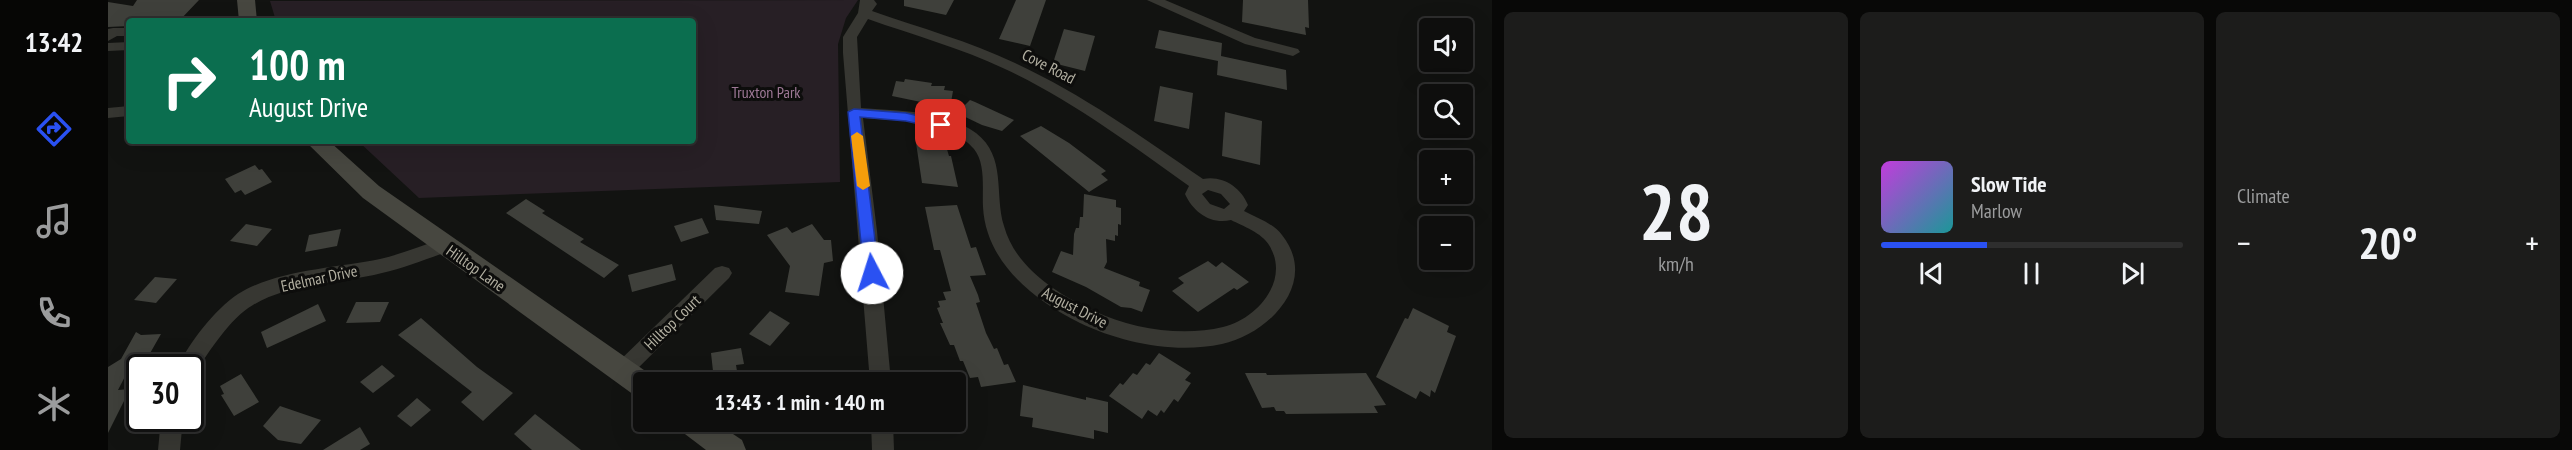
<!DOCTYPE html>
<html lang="en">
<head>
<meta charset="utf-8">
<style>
  :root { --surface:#0e0e0d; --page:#1c1c1b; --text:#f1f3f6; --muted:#9b9c9d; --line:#2e2e2e; --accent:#2a51f2 }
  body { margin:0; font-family:"PT Sans Narrow",sans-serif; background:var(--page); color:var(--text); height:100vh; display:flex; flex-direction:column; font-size:22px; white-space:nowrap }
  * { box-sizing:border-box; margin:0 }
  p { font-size:20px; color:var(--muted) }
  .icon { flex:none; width:33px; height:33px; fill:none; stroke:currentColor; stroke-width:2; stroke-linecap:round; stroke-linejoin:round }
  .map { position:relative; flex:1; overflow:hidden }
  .drawer { display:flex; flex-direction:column; gap:12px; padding:12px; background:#080807; width:1080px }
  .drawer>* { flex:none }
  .top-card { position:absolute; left:18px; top:18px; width:570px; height:126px; border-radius:6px; box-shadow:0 6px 24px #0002,0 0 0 2px var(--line); background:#0b6e4f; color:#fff; overflow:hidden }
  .buttons { position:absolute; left:1311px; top:18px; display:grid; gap:12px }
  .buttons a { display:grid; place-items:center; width:54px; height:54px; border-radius:6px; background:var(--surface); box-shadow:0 6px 24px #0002,0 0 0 2px var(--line); font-size:30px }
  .speed { position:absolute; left:18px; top:354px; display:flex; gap:12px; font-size:30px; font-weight:700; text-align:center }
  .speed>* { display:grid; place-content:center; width:78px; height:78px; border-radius:50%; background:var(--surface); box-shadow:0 6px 24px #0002,0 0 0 2px var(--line); line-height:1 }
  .speed .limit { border:3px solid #111; border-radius:9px; background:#fff; color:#111 }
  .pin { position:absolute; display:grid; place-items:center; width:51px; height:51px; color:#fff; margin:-26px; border-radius:12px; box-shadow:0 3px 9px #0006 }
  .me { position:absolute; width:66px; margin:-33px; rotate:355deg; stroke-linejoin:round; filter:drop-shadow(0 0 4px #0008) }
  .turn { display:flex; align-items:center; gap:21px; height:126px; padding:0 24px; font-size:27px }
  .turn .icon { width:78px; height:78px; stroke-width:2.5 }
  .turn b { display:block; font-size:42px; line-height:51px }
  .big { font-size:45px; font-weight:700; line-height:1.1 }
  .drawer .card { flex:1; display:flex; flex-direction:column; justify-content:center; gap:9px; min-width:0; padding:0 21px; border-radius:9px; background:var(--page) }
  .drawer .dial { align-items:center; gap:0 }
  .dial b { font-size:78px; line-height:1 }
  .song { display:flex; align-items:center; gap:18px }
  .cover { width:72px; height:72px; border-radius:9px; background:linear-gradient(135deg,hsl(290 70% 55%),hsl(180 70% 35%)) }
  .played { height:6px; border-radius:3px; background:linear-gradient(90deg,var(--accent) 35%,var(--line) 35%) }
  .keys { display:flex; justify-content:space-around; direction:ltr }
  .heat { display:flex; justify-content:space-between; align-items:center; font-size:33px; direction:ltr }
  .drawer .tiles { flex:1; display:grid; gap:12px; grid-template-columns:repeat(3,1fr) }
  .trip { position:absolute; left:525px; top:372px; width:333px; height:60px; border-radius:6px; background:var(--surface); box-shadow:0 6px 24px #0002,0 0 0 2px var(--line); font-weight:700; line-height:60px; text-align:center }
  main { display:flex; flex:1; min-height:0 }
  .dock { display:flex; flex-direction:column; width:108px; justify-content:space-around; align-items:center; background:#060605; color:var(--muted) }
  .dock .icon { width:42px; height:42px }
  .dock .current { color:var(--accent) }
  .dock b { font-size:27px; color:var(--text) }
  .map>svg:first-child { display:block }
  .green { fill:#271f25 }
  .building { fill:#3f403b }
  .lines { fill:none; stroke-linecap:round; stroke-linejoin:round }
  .street { fill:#373732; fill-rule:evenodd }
  .secondary { fill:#474740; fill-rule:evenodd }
  .route { fill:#2a51f2; stroke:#1b359d; stroke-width:1.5 }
  .slow { fill:#f59e0b }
  .labels { text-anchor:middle; stroke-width:6; stroke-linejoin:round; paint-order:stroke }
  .street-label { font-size:16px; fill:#b3b0a2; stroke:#0d0d0c }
  .park-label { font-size:16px; fill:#9f7997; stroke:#0d0d0c }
</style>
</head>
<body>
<main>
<nav class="dock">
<b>13:42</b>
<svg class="icon current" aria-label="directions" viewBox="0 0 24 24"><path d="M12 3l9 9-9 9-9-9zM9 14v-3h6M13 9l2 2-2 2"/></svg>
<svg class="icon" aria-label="music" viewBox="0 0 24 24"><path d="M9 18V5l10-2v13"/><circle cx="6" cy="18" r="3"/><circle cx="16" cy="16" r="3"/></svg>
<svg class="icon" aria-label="phone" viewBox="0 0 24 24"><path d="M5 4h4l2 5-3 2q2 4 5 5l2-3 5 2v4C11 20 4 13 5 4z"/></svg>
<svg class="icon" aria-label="climate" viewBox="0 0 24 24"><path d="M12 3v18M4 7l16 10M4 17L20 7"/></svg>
</nav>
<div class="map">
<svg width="1384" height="450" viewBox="0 0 1384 450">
  <rect width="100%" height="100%" fill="#121311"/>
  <!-- green -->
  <polygon class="green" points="750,0 738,18 730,44 732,182 311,198 250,141 585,141 585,21 168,21 162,1"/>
  <!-- building -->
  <g class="building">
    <polygon points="29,0 91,0 71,21 21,21 21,26 0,27 0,2 25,6"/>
    <polygon points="796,0 846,0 838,15 796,6"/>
    <polygon points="908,0 938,0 922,46 891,39"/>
    <polygon points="1135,0 1200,0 1201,28 1197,27 1198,35 1134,22"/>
    <polygon points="956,29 987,36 977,71 945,63"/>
    <polygon points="1051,30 1114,43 1113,56 1178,70 1179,90 1109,75 1110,61 1047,48"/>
    <polygon points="797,79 824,83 823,86 837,86 836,90 845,91 842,108 784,96 788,81 796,82"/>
    <polygon points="1052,86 1085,93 1081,129 1046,121"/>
    <polygon points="862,100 867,102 906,120 894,131 874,125 849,113"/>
    <polygon points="1117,112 1154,121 1152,165 1114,156"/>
    <polygon points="933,126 961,143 998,171 993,174 1000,180 981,192 912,136"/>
    <polygon points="807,136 834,136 836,146 838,146 841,156 843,156 850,187 814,183"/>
    <polygon points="147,165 151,170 154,169 164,182 137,195 133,190 127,193 117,179"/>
    <polygon points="976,194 1008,200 1008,207 1013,208 1013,225 1010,224 1010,236 1007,235 1007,241 998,239 999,262 996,268 1032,282 1031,286 1042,290 1034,312 1023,308 1013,307 978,287 944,272 953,251 965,255 966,234 968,228 971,228 972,217 975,217"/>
    <polygon points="418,199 437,211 434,213 476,239 472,242 511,265 496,278 398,213"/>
    <polygon points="606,205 654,211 651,224 608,220"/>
    <polygon points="849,205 863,248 868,247 878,275 862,276 870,295 872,302 868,303 878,333 886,349 889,348 896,365 900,364 908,382 873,387 870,377 862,378 855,361 852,361 846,345 842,345 832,323 835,323 829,308 832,307 830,301 838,300 835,292 843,291 832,250 826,250 817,207"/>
    <polygon points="594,218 601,233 573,242 566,226"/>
    <polygon points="138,224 164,229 149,246 122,241"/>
    <polygon points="704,224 716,240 723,240 725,261 716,263 711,296 677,292 682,266 659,235 679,227 684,233"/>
    <polygon points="233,229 229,246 197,252 201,235"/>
    <polygon points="1100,261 1108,267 1114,262 1141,282 1129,290 1126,288 1090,312 1064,291 1076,283 1070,278"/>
    <polygon points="564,264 568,280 524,292 520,275"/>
    <polygon points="47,277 69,279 48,303 26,300"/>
    <polygon points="248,302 281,302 272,322 238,323"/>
    <polygon points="210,304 218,321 159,348 153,332"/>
    <polygon points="1305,308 1341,326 1339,332 1348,336 1327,393 1323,390 1322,397 1312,391 1308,399 1268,377 1297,318 1300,319"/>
    <polygon points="662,311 682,323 662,346 641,334"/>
    <polygon points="313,318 369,367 405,393 375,421 353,402 364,392 290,335"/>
    <polygon points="28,332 33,335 53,334 37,362 24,363 10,390 22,389 0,433 0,367 13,359"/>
    <polygon points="633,348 636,364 628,365 630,377 606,380 603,353"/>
    <polygon points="1051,353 1083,373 1077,380 1083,383 1070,402 1066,399 1056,413 1053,410 1049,416 1040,410 1034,419 1001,396 1012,383 1015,385 1025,373 1029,375 1038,363 1042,365"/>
    <polygon points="274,365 287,376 265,393 252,382"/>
    <polygon points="1137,373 1158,373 1159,375 1258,373 1278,405 1266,406 1270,413 1178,414 1176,411 1168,411 1166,407 1154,408"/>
    <polygon points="133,374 151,402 126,416 113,395 116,394 112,386"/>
    <polygon points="915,385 978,400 978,397 1000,402 1000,433 986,430 986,439 924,427 925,418 912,416"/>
    <polygon points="309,398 323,410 303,427 289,416"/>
    <polygon points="172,406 213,420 193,444 170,440 155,426"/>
    <polygon points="427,414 436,421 473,450 424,450 406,434"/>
    <polygon points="252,427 262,444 252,450 215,450"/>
  </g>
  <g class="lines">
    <!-- street -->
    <g class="street">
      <path d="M752,0H766L769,4L764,11C812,28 861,41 907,63C974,94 1034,137 1095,179C1114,175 1133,187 1140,205L1136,211C1149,218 1165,223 1174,235C1212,283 1160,334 1114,344C1067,354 1014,343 972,323C925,300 878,262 875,207C874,189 878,164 866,149C841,119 789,121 755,118L769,231L783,382H762L735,53V37L750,13ZM760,19C805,35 853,48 897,69C963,100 1022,144 1081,186L1077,194C1085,212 1103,225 1123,220C1135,226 1154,233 1161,245C1183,280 1149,319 1115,327C1074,337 1024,329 986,311C949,294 907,267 896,226C886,194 899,157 868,133C837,110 790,111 753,108L749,37ZM1100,190L1113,194L1122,204L1116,209L1102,204L1094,194Z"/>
      <polygon points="1039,0 1057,0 1147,38 1190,49 1192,52 1185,56 1137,44"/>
      <polygon points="5,28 21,28 21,36 9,36 0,41 0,29"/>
      <polygon points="21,42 21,50 0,51 0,43"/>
      <polygon points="21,106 21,116 0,118 0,108"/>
      <path d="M337,238L344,240L346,245L344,250C321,258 297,268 274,273C231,284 184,282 145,305C121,319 102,351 86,374L82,376V368H69C81,343 107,309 130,294C168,270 228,268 272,259C294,254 315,245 337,238Z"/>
      <polygon points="614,266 621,268 624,273 621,278 521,377 514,380 507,377 503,371 507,365 607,268"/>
      <polygon points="53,418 75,418 72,450 50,450"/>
      <polygon points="763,422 785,422 786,450 764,450"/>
    </g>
    <!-- secondary -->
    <g class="secondary">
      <polygon points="129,0 147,0 149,21 131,21"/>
      <polygon points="197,141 221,141 271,186 546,377 549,382 536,382 536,398 526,395 255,198"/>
      <polygon points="568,422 607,422 634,440 638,450 598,450 573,431"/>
    </g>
  </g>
  <!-- route -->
  <polygon class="route" points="746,109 798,113 837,122 839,125 833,129 798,121 752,117 771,273 769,277 758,277 756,273 740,112"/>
  <!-- slow -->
  <polygon class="slow" points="749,132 755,136 762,186 755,190 749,186 743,136"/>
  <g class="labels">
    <!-- street labels -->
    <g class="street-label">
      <text transform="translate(941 66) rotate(27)" y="6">Cove Road</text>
      <text transform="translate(368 268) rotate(35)" y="6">Hilltop Lane</text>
      <text transform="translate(211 278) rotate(-12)" y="6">Edelmar Drive</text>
      <text transform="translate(967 307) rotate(27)" y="6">August Drive</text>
      <text transform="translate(564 322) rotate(-44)" y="6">Hilltop Court</text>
    </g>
    <!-- park labels -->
    <g class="park-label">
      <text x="658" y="98">Truxton Park</text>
    </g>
  </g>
</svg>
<div class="buttons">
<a><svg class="icon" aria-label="sound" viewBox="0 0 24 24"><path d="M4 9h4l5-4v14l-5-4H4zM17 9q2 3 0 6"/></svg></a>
<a><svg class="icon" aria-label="search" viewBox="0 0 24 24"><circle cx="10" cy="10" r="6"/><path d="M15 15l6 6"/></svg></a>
<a>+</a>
<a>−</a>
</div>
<div class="speed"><div class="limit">30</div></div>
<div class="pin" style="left:833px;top:125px;background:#d93025"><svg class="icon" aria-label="arrive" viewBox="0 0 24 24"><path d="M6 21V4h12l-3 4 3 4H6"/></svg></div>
<svg class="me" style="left:764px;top:273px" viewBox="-20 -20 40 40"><circle r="19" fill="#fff"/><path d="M0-13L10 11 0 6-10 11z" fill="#2a51f2"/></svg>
<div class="trip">13:43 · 1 min · 140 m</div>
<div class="top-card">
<div class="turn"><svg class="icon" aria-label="right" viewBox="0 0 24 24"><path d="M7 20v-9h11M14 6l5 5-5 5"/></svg><div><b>100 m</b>August Drive</div></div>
</div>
</div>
<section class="drawer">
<div class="tiles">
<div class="card dial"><b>28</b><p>km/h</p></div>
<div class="card">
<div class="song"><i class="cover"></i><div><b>Slow Tide</b><p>Marlow</p></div></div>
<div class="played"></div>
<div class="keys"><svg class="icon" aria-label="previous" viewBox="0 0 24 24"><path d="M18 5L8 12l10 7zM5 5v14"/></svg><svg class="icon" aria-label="pause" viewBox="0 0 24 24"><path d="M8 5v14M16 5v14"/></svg><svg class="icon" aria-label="next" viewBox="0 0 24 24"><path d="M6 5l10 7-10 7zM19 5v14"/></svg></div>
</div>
<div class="card"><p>Climate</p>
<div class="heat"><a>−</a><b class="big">20°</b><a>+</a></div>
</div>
</div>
</section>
</main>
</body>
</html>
